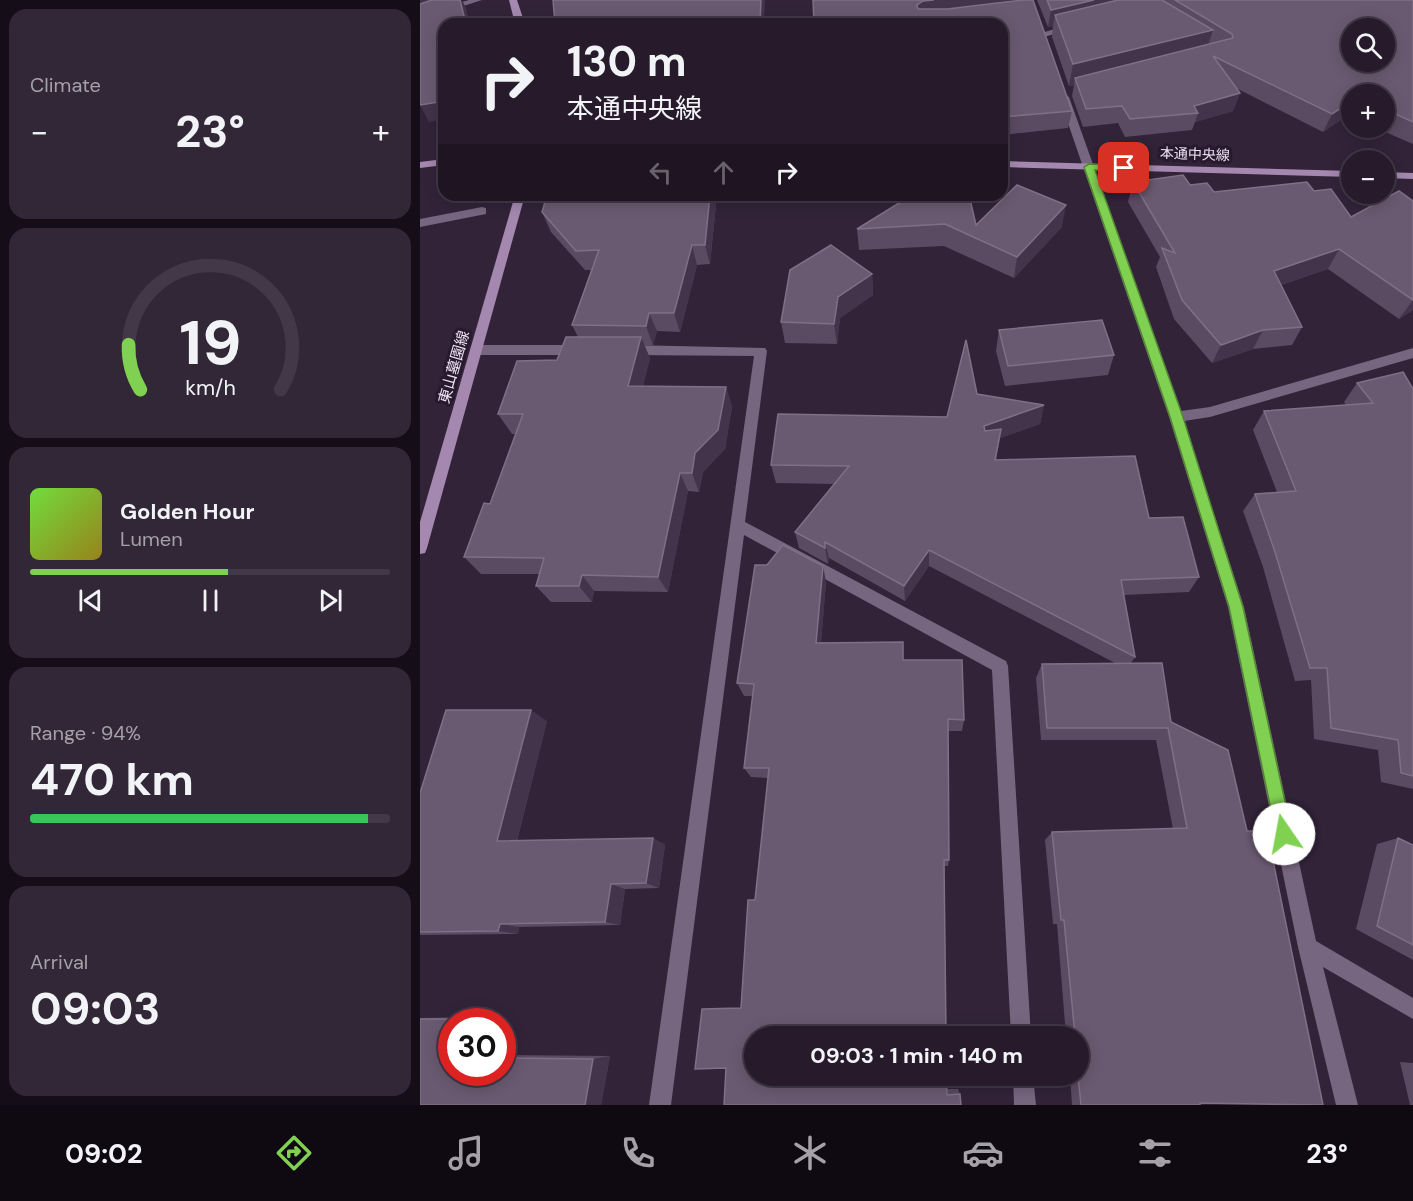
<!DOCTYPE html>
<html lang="en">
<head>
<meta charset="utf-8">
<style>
  :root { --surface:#261a2b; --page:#322737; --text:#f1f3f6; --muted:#a4a1a9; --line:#423847; --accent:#80d051 }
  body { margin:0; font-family:"DM Sans","Noto Sans JP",sans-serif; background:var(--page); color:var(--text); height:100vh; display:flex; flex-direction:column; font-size:22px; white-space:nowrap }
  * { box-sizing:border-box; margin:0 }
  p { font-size:20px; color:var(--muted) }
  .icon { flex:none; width:33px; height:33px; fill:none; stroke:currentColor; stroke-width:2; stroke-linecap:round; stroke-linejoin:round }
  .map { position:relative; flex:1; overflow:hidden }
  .sheet { display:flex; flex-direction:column; gap:9px; padding:9px; background:#150e18; width:420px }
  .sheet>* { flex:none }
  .hud { position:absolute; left:18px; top:18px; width:570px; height:183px; border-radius:18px; box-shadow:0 3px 15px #0003,0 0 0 2px var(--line); background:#261a2b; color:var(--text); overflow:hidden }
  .fabs { position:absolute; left:921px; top:18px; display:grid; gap:12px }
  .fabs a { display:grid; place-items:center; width:54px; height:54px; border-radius:50%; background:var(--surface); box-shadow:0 3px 15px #0003,0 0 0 2px var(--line); font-size:30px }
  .speed { position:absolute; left:18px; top:1008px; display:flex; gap:12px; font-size:30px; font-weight:700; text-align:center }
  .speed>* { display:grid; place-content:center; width:78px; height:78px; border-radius:50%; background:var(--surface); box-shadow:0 3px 15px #0003,0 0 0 2px var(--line); line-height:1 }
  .speed .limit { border:9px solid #d22; background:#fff; color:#111 }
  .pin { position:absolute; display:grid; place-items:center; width:51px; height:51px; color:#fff; margin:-26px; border-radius:12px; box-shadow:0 3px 9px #0006 }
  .me { position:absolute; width:66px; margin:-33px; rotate:348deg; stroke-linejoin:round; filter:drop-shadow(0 0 4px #0008) }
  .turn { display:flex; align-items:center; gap:21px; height:126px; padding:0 30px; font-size:27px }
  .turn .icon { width:78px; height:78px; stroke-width:2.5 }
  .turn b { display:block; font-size:42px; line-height:51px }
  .lanes { display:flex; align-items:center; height:57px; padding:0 30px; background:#0003; justify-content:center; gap:30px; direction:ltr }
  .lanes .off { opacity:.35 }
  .big { font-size:45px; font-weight:700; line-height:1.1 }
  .sheet .widget { flex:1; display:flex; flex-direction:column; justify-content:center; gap:9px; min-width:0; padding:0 21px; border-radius:18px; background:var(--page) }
  .sheet .dial { align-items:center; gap:0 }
  .dial svg { height:156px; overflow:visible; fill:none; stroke:var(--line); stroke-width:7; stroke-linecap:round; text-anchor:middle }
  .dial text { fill:var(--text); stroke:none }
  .song { display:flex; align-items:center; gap:18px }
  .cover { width:72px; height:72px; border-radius:9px; background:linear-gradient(135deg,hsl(100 70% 55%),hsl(50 70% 35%)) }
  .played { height:6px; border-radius:3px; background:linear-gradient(90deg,var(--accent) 55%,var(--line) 55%) }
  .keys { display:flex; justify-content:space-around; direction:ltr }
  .heat { display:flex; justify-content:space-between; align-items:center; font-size:33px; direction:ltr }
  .charge { height:9px; border-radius:4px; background:linear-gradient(90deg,#34c759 94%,var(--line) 0) }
  .trip { position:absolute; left:324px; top:1026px; width:345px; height:60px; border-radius:30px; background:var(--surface); box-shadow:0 3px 15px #0003,0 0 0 2px var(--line); font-weight:700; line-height:60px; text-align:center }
  .tab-bar { display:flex; height:96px; justify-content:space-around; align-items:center; background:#0f0a11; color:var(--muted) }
  .tab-bar .icon { width:42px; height:42px }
  .tab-bar .on { color:var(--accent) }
  .tab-bar b { font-size:27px; color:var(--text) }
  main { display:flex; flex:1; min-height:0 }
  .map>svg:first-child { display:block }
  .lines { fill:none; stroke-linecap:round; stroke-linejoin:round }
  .street { fill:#77667f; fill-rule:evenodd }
  .secondary { fill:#a488af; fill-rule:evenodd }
  .wall { fill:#5a4a62 }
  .shaded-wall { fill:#43334b }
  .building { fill:#6a5a71; stroke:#7f7086; stroke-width:1.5; fill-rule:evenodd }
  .route { fill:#80d051; stroke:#538735; stroke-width:1.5 }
  .labels { text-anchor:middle; stroke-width:6; stroke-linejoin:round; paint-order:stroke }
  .far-street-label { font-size:14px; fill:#eee3f2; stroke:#28192f }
  .street-label { font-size:15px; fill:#eee3f2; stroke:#28192f }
</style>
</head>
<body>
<main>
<section class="sheet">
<div class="widget"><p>Climate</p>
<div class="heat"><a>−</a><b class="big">23°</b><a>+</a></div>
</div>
<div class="widget dial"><svg viewBox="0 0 100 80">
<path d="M14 69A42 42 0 1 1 86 69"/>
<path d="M14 69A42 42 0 0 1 8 46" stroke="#80d051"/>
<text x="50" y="56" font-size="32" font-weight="700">19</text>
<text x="50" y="72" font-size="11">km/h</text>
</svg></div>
<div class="widget">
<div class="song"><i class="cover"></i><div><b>Golden Hour</b><p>Lumen</p></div></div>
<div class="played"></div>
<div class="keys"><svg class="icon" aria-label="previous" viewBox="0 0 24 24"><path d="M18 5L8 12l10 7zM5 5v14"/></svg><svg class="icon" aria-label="pause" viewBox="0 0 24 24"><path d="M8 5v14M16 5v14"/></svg><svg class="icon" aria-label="next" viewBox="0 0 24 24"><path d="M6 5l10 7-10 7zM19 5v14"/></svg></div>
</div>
<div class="widget"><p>Range · 94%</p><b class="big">470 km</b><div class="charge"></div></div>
<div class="widget"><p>Arrival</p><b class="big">09:03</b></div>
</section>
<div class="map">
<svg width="993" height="1105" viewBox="0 0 993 1105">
  <rect width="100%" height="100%" fill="#322339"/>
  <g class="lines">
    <!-- street -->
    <g class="street">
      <polygon points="49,0 62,0 0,20 0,14"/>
      <polygon points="652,24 655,25 655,29 623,37 618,34"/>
      <polygon points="644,94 649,97 761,411 790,407 993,348 993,358 790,417 764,421 824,607 896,941 993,998 993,1019 903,967 938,1105 916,1105 878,947 808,607 749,417 639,97"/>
      <polygon points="62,207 66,208 66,214 0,227 0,219"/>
      <polygon points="56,345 161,345 167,350 161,355 56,355 50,350"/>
      <polygon points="209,345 345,348 347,351 325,522 586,661 588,666 611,1036 591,1036 572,670 324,535 251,1105 229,1105 334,356 209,355 203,350"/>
      <polygon points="593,1076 613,1076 616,1105 594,1105"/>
    </g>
    <!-- secondary -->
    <g class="secondary">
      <polygon points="89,0 97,0 105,24 95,24"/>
      <polygon points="24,159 24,165 0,168 0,162"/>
      <polygon points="582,161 932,171 932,177 582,167"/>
      <polygon points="964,172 993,173 993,179 964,178"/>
      <polygon points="95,195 105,195 7,548 5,553 0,554 0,522"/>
    </g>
  </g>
  <!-- wall -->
  <g class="wall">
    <polygon points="617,0 993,0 993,144 956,128 964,128 964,94 932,94 932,117 928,115 903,132 816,88 820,93 813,111 775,122 772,130 705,137 698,123 663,127 652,96 654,85 649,86 632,37 633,26 628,27"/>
    <polygon points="582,24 652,111 648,128 582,135"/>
    <polygon points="713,182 770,185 794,192 894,191 931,217 993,201 993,310 979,319 908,269 861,285 882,327 872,345 833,349 792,363 754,319 736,267 740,257 708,202"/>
    <polygon points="127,195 297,195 290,264 277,265 260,332 237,331 233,345 224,345 230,358 223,386 306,387 312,407 305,449 283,472 279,492 268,491 248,592 174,591 172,602 131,602 116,586 120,574 61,574 44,557 70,504 96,434 92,434 78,414 137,360 158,337 152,325 171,270 165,270 131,232 122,212"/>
    <polygon points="492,195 556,225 642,227 594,278 524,246 439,250 437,229"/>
    <polygon points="452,274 453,295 420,318 417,344 365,343 361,322"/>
    <polygon points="579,330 694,355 688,375 585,386 576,351"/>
    <polygon points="937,383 993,389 993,789 961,782 958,750 894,739 891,680 875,681 843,567 823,511 835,494 857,492 833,430 844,411 926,405 924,402"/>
    <polygon points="557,394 624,405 620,424 580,438 576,460 729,518 779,577 769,592 704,595 715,657 711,663 751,722 808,750 780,1105 652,1105 650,1076 658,1076 658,1036 646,1036 637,924 633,924 625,840 632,832 753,829 736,740 621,740 616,678 622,664 695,663 509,566 485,601 409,558 408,564 379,548 375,532 415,484 356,483 351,465 527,417"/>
    <polygon points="406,582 401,642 484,660 544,720 542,731 528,731 529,860 528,866 524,866 527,1089 538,1089 540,1094 541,1105 321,1007 335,900 348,778 331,777 324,768 333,696 324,696 317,683"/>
    <polygon points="127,721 97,841 233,838 245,845 239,888 205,889 200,925 99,927 98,934 0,935 0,793"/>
    <polygon points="978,838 993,845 993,960 936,929 957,844"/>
    <polygon points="58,1017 57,1021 73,1020 32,1072 82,1072 82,1055 190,1056 181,1105 0,1105 0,1018"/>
    <polygon points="980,1062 993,1063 993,1105 990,1105"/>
  </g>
  <!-- shaded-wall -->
  <g class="shaded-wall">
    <polygon points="0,0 42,0 46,8 50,24 46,24 0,12"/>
    <polygon points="341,0 345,0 344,24 340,24"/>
    <polygon points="514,0 609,0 497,22 497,5 503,1"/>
    <polygon points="674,0 742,0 635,15 633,26 628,27 631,10"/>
    <polygon points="793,30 786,52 655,78 654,85 649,86 653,64"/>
    <polygon points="820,93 813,111 775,122 778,113 774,106"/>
    <polygon points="24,101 24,119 9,122 0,105"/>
    <polygon points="932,101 932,108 928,115 903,132 912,114"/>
    <polygon points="290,195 297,195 290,264 285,245"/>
    <polygon points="646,205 642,227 594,278 597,257"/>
    <polygon points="272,245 277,265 260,332 254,313"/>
    <polygon points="919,249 908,269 845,290 854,271"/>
    <polygon points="452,274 453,295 420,318 417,344 414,324 418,297"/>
    <polygon points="993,300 993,310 979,319"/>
    <polygon points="229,313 237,331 233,345 226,326"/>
    <polygon points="843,330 833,349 792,363 801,345"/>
    <polygon points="221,337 230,358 218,406 208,386"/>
    <polygon points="306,387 312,407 305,449 283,472 279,492 272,473 275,453"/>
    <polygon points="624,405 620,424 580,438 573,478 562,444 564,426"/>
    <polygon points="260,473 268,491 248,592 238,577"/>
    <polygon points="405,542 409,558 408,564 405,548"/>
    <polygon points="509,550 509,566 485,601 484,586"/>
    <polygon points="403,566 406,582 400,656 396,643"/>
    <polygon points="162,575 174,591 172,602 159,586"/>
    <polygon points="111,710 127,721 95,848 77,841"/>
    <polygon points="233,838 245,845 239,888 226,883"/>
    <polygon points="191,884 205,889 200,925 185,922"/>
    <polygon points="80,924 99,927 98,934 78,931"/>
    <polygon points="58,1017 57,1021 73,1020 72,1022 35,1022 35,1019"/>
    <polygon points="190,1056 181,1105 165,1105 173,1059"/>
  </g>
  <!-- building -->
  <g class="building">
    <polygon points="12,0 40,0 46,24 24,24 24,101 0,105 0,4"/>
    <polygon points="133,0 341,0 340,24 135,24"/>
    <polygon points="393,0 514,0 503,1 497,5 498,9 527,9 603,0 613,0 652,111 582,117 582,24 394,24"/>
    <polygon points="627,0 674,0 631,10"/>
    <polygon points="698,0 742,0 793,30 653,64 635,15"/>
    <path d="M755,0H993V122L964,109V94H932V101L912,114L793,56L820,93L774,106L778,113L710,119L702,106L666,109L655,78L813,38L812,34ZM932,28H964V62H932Z"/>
    <polygon points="763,175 770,185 787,183 794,192 887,182 894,191 911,189 931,217 979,191 993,201 993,300 919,249 854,271 882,327 843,330 801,345 762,300 742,248 755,253 713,182"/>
    <polygon points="597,185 646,205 597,257 525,224 437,229 492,195 549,195 556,225"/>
    <polygon points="127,195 290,195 285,245 272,245 254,313 229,313 226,326 152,325 179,250 156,251 122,212"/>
    <polygon points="411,245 452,274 418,297 414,324 361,322 370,270"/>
    <polygon points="682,320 694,355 588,366 579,330"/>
    <polygon points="146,337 221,337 208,386 306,387 298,430 275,453 272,473 260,473 238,577 162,575 159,586 116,586 124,558 44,557 64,503 70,504 103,414 78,414 97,361 137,360"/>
    <polygon points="546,340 557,394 624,405 564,426 565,431 581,429 575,460 715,456 729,518 763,517 779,577 701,580 715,657 509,550 484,586 405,542 405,548 375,532 429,466 351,465 358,414 527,417"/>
    <polygon points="983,372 993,389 993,776 981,773 978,740 911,728 907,668 890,668 855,552 835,494 876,491 844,411 953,403 937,383"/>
    <polygon points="363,545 403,566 396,643 483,642 483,660 542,660 544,720 528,719 529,860 524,860 526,1036 334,1036 334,1076 526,1076 527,1095 540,1094 541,1105 304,1105 306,1068 275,1069 282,1009 321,1008 328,900 335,900 349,768 324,768 334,684 317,683 335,565 347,565"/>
    <polygon points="742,663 751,722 808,750 827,831 847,831 903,1105 780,1103 780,1105 661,1105 658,1076 658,1036 655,1036 644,920 641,920 632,832 767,828 748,728 627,728 622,664"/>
    <polygon points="26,710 111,710 77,841 233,838 226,883 191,884 185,922 80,924 78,931 0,932 0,793"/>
    <polygon points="978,838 993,845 993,945 957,926"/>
    <polygon points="0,1019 35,1019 35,1022 32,1022 32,1072 82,1072 82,1058 173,1059 165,1105 0,1105"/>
  </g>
  <!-- route -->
  <polygon class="route" points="669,164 704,165 708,168 704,171 675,170 763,417 823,607 872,834 870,839 864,842 858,839 856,834 809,607 750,417 664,167"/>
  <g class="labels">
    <!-- far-street labels -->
    <g class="far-street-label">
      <text transform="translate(775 154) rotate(2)" y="5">本通中央線</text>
    </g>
    <!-- street labels -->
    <g class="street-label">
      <text transform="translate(34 367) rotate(-74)" y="5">東山墓園線</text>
    </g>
  </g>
</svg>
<div class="fabs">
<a><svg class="icon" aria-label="search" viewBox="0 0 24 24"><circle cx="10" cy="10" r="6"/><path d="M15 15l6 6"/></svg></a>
<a>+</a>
<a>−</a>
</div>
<div class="speed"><div class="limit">30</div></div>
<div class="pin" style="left:704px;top:168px;background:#d93025"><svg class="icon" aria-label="arrive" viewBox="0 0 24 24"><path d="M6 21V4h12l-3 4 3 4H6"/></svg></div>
<svg class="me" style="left:864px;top:834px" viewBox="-20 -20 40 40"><circle r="19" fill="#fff"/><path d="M0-13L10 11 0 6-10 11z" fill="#80d051"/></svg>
<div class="trip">09:03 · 1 min · 140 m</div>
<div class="hud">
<div class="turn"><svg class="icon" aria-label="right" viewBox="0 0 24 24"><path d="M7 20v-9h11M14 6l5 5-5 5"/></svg><div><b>130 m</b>本通中央線</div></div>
<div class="lanes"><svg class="icon off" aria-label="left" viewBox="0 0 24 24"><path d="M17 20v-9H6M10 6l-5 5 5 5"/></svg><svg class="icon off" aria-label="ahead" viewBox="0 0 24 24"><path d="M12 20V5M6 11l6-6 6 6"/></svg><svg class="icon" aria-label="right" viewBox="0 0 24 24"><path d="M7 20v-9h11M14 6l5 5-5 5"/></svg></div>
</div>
</div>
</main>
<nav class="tab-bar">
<b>09:02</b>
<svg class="icon on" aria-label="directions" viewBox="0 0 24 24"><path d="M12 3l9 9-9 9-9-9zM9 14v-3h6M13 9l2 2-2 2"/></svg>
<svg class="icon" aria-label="music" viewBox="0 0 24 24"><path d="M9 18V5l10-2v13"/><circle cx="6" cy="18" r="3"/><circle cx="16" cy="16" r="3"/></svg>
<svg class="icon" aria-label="phone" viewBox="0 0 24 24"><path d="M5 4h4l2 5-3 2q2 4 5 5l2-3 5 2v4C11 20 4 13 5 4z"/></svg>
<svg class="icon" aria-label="climate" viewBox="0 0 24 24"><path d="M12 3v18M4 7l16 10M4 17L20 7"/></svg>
<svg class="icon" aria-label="car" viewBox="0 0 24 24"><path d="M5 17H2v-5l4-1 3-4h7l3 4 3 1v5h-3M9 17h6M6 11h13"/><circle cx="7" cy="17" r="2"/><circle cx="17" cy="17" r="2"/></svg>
<svg class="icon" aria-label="filters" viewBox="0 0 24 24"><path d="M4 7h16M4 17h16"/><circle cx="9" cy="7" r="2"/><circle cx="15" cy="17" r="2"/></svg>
<b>23°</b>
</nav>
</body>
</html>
